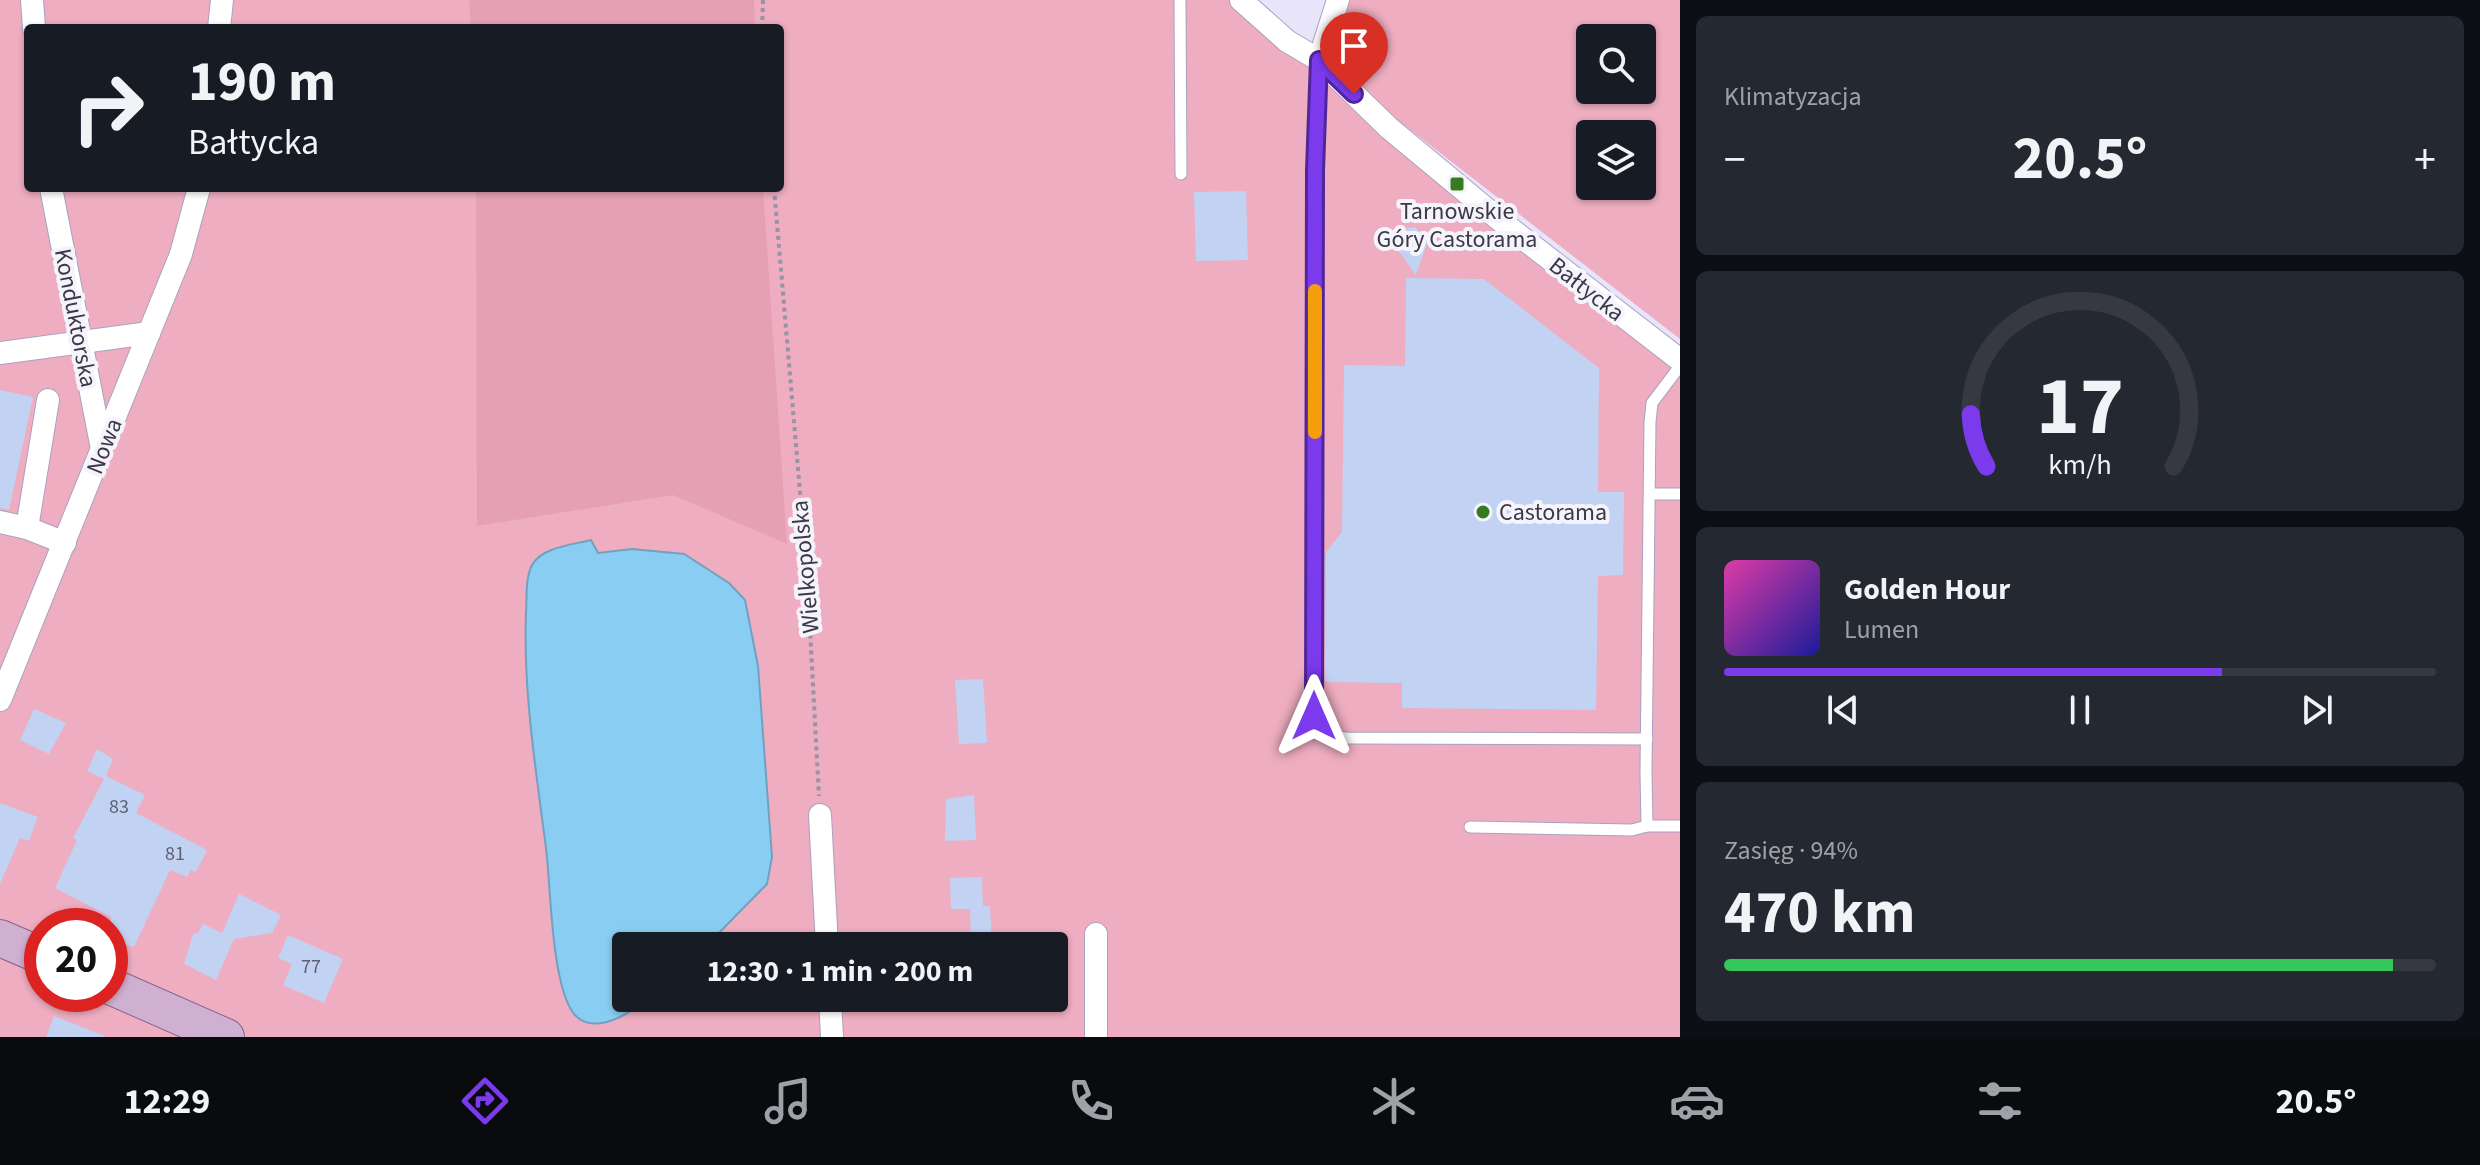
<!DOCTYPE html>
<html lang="pl">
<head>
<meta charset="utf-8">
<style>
  :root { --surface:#171b24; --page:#242831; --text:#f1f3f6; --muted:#9ea1a6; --line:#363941; --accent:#7c3aed }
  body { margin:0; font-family:"Source Sans 3",sans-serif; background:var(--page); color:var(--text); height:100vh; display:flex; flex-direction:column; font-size:30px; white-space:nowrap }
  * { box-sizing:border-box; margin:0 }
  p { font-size:26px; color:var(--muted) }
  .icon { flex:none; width:44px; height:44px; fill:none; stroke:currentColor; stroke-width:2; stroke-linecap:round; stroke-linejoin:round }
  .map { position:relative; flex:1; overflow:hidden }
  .side { display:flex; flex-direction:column; gap:16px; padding:16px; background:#0d0f14; width:800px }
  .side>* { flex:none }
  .guide { position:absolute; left:24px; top:24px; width:760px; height:168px; border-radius:8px; box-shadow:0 2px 6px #0004; background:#171b24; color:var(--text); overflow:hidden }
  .tools { position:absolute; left:1576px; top:24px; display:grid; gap:16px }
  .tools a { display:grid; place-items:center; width:80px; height:80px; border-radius:8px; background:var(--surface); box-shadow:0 2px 6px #0004; font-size:40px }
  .speed { position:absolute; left:24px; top:908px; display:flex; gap:16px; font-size:40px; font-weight:700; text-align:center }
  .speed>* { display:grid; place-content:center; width:104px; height:104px; border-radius:50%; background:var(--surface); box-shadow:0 2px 6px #0004; line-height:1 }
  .speed .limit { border:12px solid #d22; background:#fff; color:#111 }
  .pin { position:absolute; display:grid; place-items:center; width:68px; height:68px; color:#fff; margin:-82px -34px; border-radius:50% 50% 50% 0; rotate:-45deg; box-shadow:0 0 8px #0007 }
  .pin .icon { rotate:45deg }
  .me { position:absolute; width:88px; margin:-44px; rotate:0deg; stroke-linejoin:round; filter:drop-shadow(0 0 6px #0008) }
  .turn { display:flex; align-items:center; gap:28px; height:168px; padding:0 32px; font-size:36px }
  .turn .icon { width:104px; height:104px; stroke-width:2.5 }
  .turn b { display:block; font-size:56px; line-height:68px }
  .big { font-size:60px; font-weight:700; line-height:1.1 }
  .side .widget { flex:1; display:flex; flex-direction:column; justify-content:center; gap:12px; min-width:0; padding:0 28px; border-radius:12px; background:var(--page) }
  .side .dial { align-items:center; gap:0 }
  .dial svg { height:208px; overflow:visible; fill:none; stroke:var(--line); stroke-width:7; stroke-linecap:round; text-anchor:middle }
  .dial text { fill:var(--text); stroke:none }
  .song { display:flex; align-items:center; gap:24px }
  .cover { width:96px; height:96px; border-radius:12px; background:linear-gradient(135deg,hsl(320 70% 55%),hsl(240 70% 35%)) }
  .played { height:8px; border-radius:4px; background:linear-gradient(90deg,var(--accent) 70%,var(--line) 70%) }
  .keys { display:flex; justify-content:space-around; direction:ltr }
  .heat { display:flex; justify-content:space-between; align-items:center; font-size:44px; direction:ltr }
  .charge { height:12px; border-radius:6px; background:linear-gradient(90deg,#34c759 94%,var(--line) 0) }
  .trip { position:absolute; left:612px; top:932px; width:456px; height:80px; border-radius:8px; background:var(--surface); box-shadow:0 2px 6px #0004; font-weight:700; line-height:80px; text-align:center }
  .dock { display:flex; height:128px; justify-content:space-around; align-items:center; background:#090b0e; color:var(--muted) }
  .dock .icon { width:56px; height:56px }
  .dock .current { color:var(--accent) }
  .dock b { font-size:36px; color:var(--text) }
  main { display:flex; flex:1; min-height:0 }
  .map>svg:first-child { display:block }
  .green { fill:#eeadc1; fill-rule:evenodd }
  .forest { fill:#e6a0b6 }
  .water { fill:#89cdf3; stroke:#72a1bf; stroke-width:2 }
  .building { fill:#c2d2f3 }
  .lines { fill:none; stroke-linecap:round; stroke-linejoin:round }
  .lane-casing { stroke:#a9a1c3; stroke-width:13 }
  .street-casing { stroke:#a9a1c3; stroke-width:24 }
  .primary-casing { stroke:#87648b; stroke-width:38 }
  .path { stroke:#9794a5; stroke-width:4; stroke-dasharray:4 4; stroke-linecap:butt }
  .lane { stroke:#fff; stroke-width:11 }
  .street { stroke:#fff; stroke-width:22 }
  .primary { stroke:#d0b0d0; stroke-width:36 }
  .route-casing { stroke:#51269a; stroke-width:20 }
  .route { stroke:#7c3aed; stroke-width:14 }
  .slow { stroke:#f59e0b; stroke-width:14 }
  .poi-dot { fill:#357c20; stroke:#f5f3fb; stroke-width:3 }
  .labels { text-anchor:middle; stroke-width:8; stroke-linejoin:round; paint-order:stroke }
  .number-label { font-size:20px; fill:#5e5f72 }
  .poi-label { font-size:24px; fill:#3c3947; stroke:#f5f3fb }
  .street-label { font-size:24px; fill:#3c3947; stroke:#f5f3fb }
</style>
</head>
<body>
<main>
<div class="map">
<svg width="1680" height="1037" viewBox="0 0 1680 1037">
  <rect width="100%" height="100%" fill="#e8e4f9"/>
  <!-- green -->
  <g class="green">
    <path d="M0,0H1240L1525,227L1680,345V1037H0ZM28,28H780V188H28ZM42,926H110V994H42ZM626,946H1054V998H626Z"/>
    <path d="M1350,0H1680V339L1355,87C1330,60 1340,32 1350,0ZM1590,38H1642V90H1590ZM1590,134H1642V186H1590Z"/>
  </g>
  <!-- forest -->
  <g class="forest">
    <polygon points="469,0 754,0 755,28 471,28"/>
    <polygon points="476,188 763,188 787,544 673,495 477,526"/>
  </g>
  <!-- water -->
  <path class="water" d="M591,540L598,553L632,549L684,554L729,583L745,600L758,666L772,857L767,884L706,946H626V998H648C631,1013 594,1037 574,1014C551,984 551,888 546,848C536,770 523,692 526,613C527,598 525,579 532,565C542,547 572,545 591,540Z"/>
  <!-- building -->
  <g class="building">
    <polygon points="1246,191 1248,260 1196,261 1194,192"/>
    <polygon points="1415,227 1428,241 1416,275 1395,246 1402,229"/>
    <polygon points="1406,278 1484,279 1599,368 1598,492 1624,492 1623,575 1598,576 1596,710 1402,708 1402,683 1325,682 1326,552 1342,532 1344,365 1405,366"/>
    <polygon points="0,390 33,397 9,510 0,508"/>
    <polygon points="983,679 987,743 959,744 955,680"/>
    <polygon points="34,709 66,723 49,754 20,740"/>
    <polygon points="97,749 113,759 106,776 145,795 136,813 207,850 196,872 191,870 187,877 170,870 134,947 110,939 111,917 55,888 77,840 73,838 104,779 87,771"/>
    <polygon points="974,795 976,840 945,841 946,799"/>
    <polygon points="0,803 38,817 29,841 20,838 0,884"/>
    <polygon points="982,877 983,906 990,906 992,946 971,946 970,909 951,909 950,878"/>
    <polygon points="239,894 281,915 272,933 234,939 216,980 184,964 193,934 198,933 203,924 222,933"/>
    <polygon points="288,935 343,959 324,1003 283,985 292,964 278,958"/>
    <polygon points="54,1016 105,1036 104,1037 46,1037"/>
  </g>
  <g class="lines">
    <!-- lane casing -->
    <g class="lane-casing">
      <g id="lane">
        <polyline points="1180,0 1181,174"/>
        <polyline points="1319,61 1315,170 1314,716 1326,733 1345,738 1647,739"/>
        <polyline points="1680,366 1652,403 1650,422 1646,772 1647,826 1680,826"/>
        <polyline points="1651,494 1680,494"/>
        <polyline points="1470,827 1632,830 1647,826"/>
      </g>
    </g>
    <!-- street casing -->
    <g class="street-casing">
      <g id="street">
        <polyline points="32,0 34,28"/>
        <polyline points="1241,0 1287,41 1319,60 1389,128 1507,226 1680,360"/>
        <polyline points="219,28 222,0"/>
        <polyline points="1319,60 1338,0"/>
        <polyline points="51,188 102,449"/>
        <polyline points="0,353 149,333"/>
        <polyline points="0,522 27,528 65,543"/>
        <polyline points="27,528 48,400"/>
        <polyline points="0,700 181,254 199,188"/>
        <polyline points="820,815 827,946"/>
        <polyline points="830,998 832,1037"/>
        <polyline points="1096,1037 1096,934"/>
      </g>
    </g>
    <!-- primary casing -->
    <g class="primary-casing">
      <g id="primary">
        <polyline points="0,938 42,956"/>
        <polyline points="110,986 226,1037"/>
      </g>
    </g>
    <!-- path -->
    <g class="path">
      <polyline points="762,28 763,0"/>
      <polyline points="774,188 807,574 819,796"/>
    </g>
    <!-- lane -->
    <use href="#lane" class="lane"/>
    <!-- street -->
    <use href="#street" class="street"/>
    <!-- primary -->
    <use href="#primary" class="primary"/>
  </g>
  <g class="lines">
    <!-- route casing -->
    <g class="route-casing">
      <polyline id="route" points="1314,716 1315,170 1319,60 1354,94"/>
    </g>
    <!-- route -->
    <use href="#route" class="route"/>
    <!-- slow -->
    <polyline class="slow" points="1315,432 1315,291"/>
  </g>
  <!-- markers -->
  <g class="poi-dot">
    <rect x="1449" y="176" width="16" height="16" rx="4"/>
    <circle cx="1483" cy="512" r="8"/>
  </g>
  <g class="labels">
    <!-- number labels -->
    <g class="number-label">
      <text x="119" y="813">83</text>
      <text x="175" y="860">81</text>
      <text x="311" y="973">77</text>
    </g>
    <!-- poi labels -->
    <g class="poi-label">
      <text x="1457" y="219">Tarnowskie<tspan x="1457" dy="28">Góry Castorama</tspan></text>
      <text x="1499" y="520" text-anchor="start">Castorama</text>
    </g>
    <!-- street labels -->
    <g class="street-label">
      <text transform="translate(1587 289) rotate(38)" y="8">Bałtycka</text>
      <text transform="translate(76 318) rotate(79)" y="8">Konduktorska</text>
      <text transform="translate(104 446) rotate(-68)" y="8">Nowa</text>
      <text transform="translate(805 567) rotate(-95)" y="8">Wielkopolska</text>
    </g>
  </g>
</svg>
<div class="tools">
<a><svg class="icon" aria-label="search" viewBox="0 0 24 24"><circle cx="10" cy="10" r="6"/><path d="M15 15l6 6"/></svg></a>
<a><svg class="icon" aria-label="layers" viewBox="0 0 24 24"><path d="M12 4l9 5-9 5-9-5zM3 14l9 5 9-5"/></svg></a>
</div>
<div class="speed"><div class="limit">20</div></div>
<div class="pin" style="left:1354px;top:94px;background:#d93025"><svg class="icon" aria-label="arrive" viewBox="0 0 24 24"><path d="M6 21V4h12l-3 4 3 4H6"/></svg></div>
<svg class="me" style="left:1314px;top:716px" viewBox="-20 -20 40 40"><path d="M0-17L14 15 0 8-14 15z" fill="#7c3aed" stroke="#fff" stroke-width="4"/></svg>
<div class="trip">12:30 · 1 min · 200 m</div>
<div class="guide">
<div class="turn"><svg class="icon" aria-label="right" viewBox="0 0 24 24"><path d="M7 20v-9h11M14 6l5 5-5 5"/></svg><div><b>190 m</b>Bałtycka</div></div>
</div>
</div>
<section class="side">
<div class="widget"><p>Klimatyzacja</p>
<div class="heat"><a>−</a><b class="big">20.5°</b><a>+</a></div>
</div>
<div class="widget dial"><svg viewBox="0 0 100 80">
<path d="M14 69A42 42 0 1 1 86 69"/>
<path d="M14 69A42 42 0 0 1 8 49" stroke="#7c3aed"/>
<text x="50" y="56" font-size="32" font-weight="700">17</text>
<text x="50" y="72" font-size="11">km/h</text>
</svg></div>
<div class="widget">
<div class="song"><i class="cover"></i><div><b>Golden Hour</b><p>Lumen</p></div></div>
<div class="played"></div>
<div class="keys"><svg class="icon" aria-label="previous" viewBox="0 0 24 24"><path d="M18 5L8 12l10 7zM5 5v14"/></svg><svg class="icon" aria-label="pause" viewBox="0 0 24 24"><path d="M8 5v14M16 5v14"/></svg><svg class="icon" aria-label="next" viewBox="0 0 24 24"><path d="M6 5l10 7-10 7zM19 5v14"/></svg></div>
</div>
<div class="widget"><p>Zasięg · 94%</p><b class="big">470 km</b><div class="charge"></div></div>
</section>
</main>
<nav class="dock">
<b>12:29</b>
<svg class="icon current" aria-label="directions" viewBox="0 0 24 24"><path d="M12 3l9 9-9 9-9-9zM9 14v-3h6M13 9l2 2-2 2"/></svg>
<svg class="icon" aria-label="music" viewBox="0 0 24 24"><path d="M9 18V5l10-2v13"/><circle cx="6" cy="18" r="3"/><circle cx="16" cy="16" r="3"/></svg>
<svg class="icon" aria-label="phone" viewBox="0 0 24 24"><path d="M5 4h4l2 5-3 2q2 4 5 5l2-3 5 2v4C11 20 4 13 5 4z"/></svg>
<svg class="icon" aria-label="climate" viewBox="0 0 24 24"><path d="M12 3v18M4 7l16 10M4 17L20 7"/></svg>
<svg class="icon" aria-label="car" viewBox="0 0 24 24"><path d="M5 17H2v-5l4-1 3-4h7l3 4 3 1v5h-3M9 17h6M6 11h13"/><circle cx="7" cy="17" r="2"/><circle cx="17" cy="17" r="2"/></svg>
<svg class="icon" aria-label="filters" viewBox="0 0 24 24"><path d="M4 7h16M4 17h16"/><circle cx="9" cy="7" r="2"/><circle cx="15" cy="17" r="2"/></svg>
<b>20.5°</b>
</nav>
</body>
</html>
